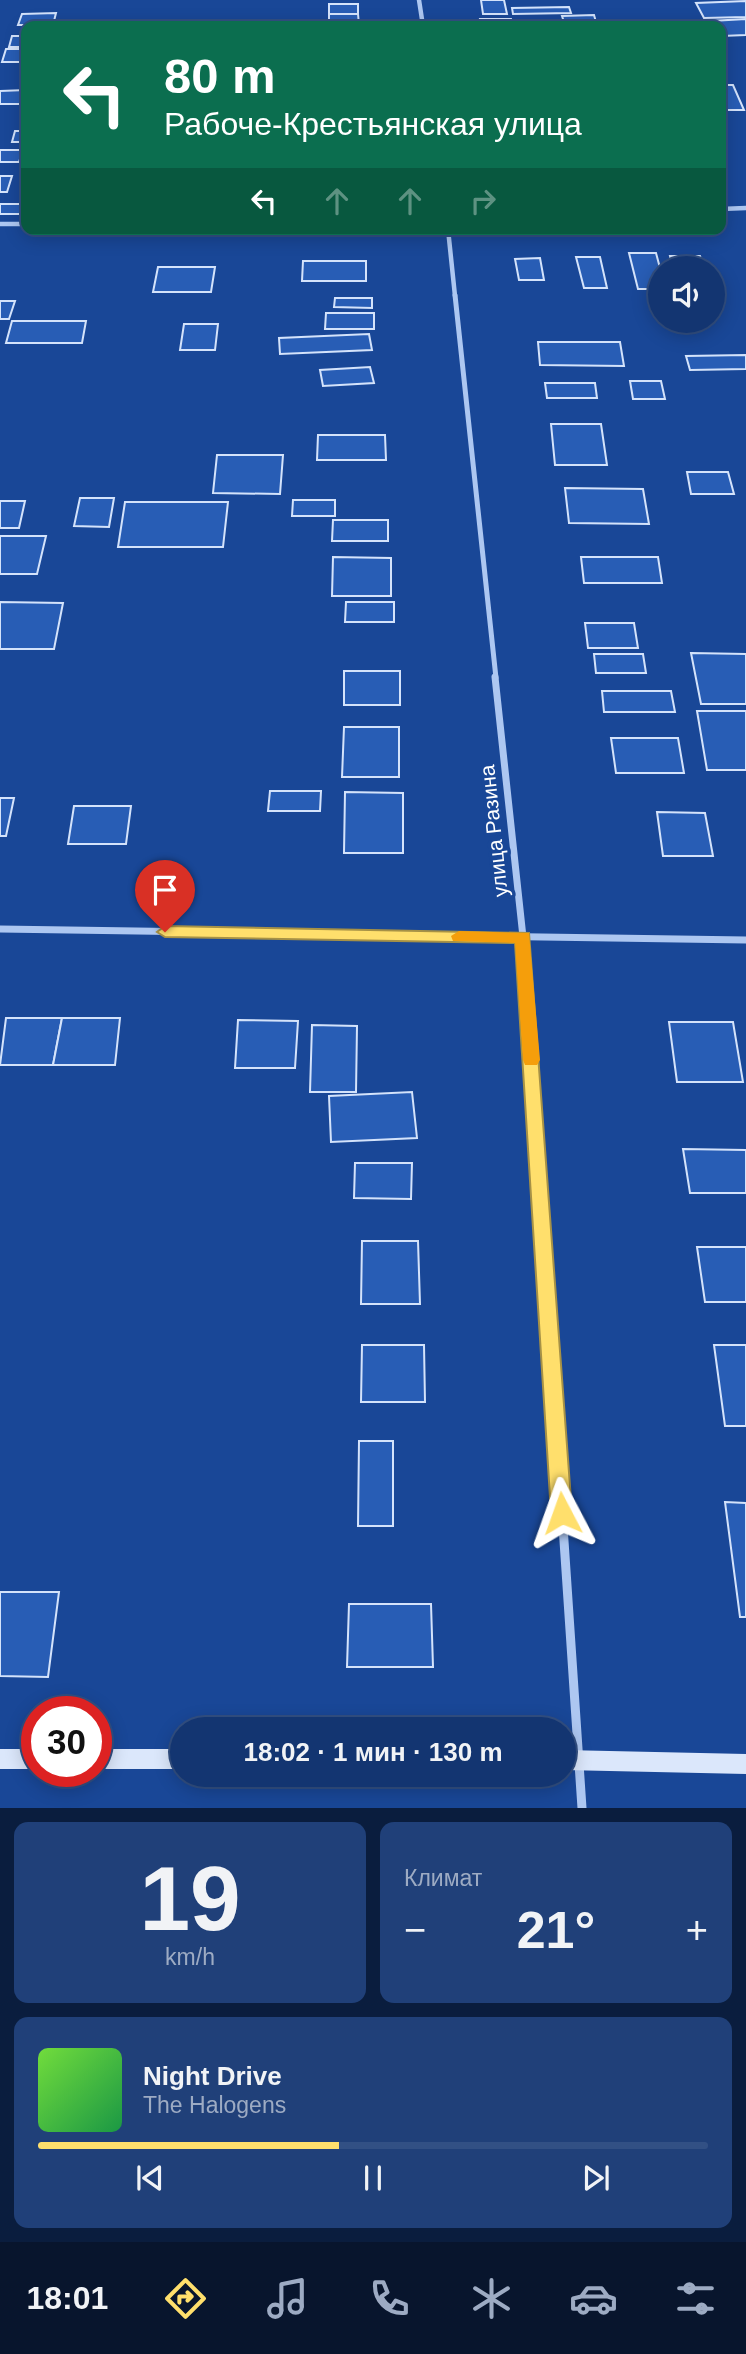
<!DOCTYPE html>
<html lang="ru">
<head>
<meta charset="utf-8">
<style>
  :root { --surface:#133571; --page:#204079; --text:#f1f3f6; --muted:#9dabc3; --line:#325084; --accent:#ffdf6c }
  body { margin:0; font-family:Helvetica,sans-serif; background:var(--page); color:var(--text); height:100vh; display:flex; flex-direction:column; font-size:26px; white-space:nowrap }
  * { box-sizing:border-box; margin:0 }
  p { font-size:23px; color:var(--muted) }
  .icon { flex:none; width:38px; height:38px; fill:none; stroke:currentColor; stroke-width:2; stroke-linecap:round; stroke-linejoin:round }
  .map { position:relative; height:1808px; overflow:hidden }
  .side { display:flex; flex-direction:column; gap:14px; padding:14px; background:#0a1d3e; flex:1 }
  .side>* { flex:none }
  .top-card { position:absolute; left:21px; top:21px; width:705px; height:214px; border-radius:14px; box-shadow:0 4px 18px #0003,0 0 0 2px var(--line); background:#0b6e4f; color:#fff; overflow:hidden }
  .tools { position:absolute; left:648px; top:256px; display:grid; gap:14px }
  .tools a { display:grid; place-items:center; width:77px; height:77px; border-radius:50%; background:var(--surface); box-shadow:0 4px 18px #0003,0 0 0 2px var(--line); font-size:35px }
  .speed { position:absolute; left:21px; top:1696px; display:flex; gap:14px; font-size:35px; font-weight:700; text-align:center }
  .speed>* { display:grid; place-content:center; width:91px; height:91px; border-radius:50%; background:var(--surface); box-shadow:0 4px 18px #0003,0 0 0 2px var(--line); line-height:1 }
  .speed .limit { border:10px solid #d22; background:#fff; color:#111 }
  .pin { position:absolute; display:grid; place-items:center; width:60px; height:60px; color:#fff; margin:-72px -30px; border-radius:50% 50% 50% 0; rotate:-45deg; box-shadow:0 0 7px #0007 }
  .pin .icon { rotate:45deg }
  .me { position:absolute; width:77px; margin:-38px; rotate:356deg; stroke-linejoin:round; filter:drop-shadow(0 0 5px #0008) }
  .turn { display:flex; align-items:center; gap:24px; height:147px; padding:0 28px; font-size:32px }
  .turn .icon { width:91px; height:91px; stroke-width:2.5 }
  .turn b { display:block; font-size:49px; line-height:60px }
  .lanes { display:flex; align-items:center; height:66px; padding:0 28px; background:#0003; justify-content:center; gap:35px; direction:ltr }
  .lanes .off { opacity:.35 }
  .big { font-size:52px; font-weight:800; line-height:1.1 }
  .side .widget { flex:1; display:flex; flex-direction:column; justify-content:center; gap:10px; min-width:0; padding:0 24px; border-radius:14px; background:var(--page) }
  .side .dial { align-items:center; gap:0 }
  .dial b { font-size:91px; line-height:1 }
  .song { display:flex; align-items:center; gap:21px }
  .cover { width:84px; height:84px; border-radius:10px; background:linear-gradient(135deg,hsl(100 70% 55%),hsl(140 70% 35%)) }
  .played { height:7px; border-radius:4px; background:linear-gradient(90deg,var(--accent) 45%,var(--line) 45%) }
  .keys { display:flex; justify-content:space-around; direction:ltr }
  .heat { display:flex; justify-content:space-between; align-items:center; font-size:38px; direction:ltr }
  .side .tiles { flex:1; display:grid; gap:14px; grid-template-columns:1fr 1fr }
  .widget:last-child { grid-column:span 2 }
  .trip { position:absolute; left:170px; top:1717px; width:406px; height:70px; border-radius:35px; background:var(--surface); box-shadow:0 4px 18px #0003,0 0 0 2px var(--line); font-weight:800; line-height:70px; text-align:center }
  .tabs { display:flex; height:112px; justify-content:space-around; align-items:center; background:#08152d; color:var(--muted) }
  .tabs .icon { width:49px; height:49px }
  .tabs .selected { color:var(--accent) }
  .tabs b { font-size:32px; color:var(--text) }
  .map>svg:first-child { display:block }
  .building { fill:#285db5; stroke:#d4e3fb; stroke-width:2 }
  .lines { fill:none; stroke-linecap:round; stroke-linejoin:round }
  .street-far3 { stroke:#adc7f1; stroke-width:4.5 }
  .street-far2 { stroke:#adc7f1; stroke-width:5 }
  .street-far1 { stroke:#adc7f1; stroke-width:7 }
  .street { stroke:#adc7f1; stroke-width:9 }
  .secondary { fill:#dbe7fb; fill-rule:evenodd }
  .route { fill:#ffdf6c; stroke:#a69146; stroke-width:2 }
  .slow { fill:#f59e0b }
  .labels { text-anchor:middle; stroke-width:7; stroke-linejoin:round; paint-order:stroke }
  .street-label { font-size:21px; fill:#fff; stroke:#194797 }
</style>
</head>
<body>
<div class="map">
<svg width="746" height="1808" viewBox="0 0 746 1808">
  <rect width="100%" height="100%" fill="#194797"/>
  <!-- building -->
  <g class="building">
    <polygon points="481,0 504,0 507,14 483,14"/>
    <polygon points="746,1 746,17 704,18 696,3"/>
    <rect x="329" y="4" width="29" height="10"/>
    <polygon points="569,7 571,13 513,14 512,8"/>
    <polygon points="56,13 53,25 18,25 22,14"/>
    <polygon points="329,14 358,14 359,25 329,25"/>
    <polygon points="594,15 596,22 564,22 562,16"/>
    <polygon points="480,19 511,19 513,26 481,26"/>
    <polygon points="746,19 746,35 722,36 721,26 715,26 711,21"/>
    <polygon points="12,36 26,36 26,47 9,47"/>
    <polygon points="6,49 26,49 26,62 2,62"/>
    <polygon points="721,85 733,85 744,110 721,110"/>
    <polygon points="26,90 23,104 0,104 0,91"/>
    <polygon points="15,131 26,131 26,142 12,142"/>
    <polygon points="0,150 23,150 19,162 0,162"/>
    <polygon points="0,176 12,176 7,192 0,192"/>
    <rect x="0" y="204" width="26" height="10"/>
    <polygon points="629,253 656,253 660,268 660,289 638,289"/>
    <polygon points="670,256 700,256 704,268 673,268"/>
    <polygon points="576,257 600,257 607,288 584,288"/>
    <polygon points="540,258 544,280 519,280 515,259"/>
    <polygon points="303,261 366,261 366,281 302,281"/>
    <polygon points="158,267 215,267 211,292 153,292"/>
    <polygon points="335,298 372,298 372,308 334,307"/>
    <polygon points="0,301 15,301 9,319 0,319"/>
    <polygon points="326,313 374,313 374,329 325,329"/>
    <polygon points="12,321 86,321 82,343 6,343"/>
    <polygon points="184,324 218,324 215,350 180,350"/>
    <polygon points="369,334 372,350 280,354 279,338"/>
    <polygon points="538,342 620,342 624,366 540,365"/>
    <polygon points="746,355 746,369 690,370 686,356"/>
    <polygon points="370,367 374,383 323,386 320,370"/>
    <polygon points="630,381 661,381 665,399 633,399"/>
    <polygon points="545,383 595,383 597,398 547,398"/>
    <polygon points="551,424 601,424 607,465 555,465"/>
    <polygon points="318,435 385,435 386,460 317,460"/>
    <polygon points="217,455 283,455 280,494 213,493"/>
    <polygon points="687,472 728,472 734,494 691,494"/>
    <polygon points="565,488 643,489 649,524 569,523"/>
    <polygon points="80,498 114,498 109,527 74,526"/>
    <polygon points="293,500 335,500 335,516 292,516"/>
    <polygon points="0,501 25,501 19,528 0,528"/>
    <polygon points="125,502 228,502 223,547 118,547"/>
    <polygon points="333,520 388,520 388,541 332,541"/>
    <polygon points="0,536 46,536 37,574 0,574"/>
    <polygon points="333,557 391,558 391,596 332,596"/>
    <polygon points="581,557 658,557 662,583 584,583"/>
    <polygon points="0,602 63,603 54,649 0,649"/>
    <polygon points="346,602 394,602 394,622 345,622"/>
    <polygon points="585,623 634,623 638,648 588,648"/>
    <polygon points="691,653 746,654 746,704 701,704"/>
    <polygon points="594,654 643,654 646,673 596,673"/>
    <rect x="344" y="671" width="56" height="34"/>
    <polygon points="602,691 671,691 675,712 604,712"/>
    <polygon points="697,711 746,711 746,770 707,770"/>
    <polygon points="344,727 399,727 399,777 342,777"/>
    <polygon points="611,738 678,738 684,773 616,773"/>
    <polygon points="270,791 321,791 320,811 268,811"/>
    <polygon points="345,792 403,793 403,853 344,853"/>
    <polygon points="0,798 14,798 6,836 0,836"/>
    <polygon points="74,806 131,806 126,844 68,844"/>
    <polygon points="657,812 705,813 713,856 663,856"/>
    <polygon points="6,1018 62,1018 53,1065 0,1065"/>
    <polygon points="62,1018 120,1018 115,1065 53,1065"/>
    <polygon points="238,1020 298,1021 295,1068 235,1068"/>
    <polygon points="669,1022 733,1022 743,1082 677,1082"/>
    <polygon points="312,1025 357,1026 356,1092 310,1092"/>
    <polygon points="412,1092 417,1138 331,1142 329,1096"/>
    <polygon points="683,1149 746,1150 746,1193 690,1193"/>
    <polygon points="355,1163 412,1163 411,1199 354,1198"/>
    <polygon points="362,1241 418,1241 420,1304 361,1304"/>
    <polygon points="697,1247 746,1247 746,1302 705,1302"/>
    <polygon points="362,1345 424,1345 425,1402 361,1402"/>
    <polygon points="714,1345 746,1345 746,1426 725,1426"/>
    <polygon points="359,1441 393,1441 393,1526 358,1526"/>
    <polygon points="725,1502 746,1503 746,1617 740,1617"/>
    <polygon points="0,1592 59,1592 48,1677 0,1676"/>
    <polygon points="349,1604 431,1604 433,1667 347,1667"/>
  </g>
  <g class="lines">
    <!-- street-far3 -->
    <g class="street-far3">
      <polyline points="419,0 423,26"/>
      <polyline points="721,209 746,208"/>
      <polyline points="0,224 26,224"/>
      <polyline points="448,229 455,296"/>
    </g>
    <!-- street-far2 -->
    <polyline class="street-far2" points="455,295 496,678"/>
    <!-- street-far1 -->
    <g class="street-far1">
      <polyline points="495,677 523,937 539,1172"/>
      <polyline points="0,929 746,940"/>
    </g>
    <!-- street -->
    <polyline class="street" points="539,1170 582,1808"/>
    <!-- secondary -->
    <g class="secondary">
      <rect x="0" y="1749" width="37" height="20"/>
      <rect x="96" y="1749" width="86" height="20"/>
      <polygon points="564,1750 746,1754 746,1774 564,1770"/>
    </g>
  </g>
  <!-- route -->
  <polygon class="route" points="165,926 529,933 572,1513 569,1520 562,1523 554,1520 551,1513 515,943 165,937 157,932"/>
  <!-- slow -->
  <polygon class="slow" points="459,931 529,933 540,1060 537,1065 525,1065 523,1060 515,943 453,941 451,936"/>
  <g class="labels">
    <!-- street labels -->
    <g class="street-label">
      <text transform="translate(494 831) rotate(-96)" y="7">улица Разина</text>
    </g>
  </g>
</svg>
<div class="tools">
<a><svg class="icon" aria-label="sound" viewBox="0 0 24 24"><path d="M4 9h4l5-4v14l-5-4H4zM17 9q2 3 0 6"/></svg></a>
</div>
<div class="speed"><div class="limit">30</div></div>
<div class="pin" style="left:165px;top:932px;background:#d93025"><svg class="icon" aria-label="arrive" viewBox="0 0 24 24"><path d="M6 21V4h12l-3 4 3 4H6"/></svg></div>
<svg class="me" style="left:562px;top:1513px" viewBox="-20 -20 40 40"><path d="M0-17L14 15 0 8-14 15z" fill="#ffdf6c" stroke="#fff" stroke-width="4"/></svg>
<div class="trip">18:02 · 1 мин · 130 m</div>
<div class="top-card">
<div class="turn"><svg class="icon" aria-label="left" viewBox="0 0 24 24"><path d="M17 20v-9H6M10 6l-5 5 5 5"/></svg><div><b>80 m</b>Рабоче-Крестьянская улица</div></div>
<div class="lanes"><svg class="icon" aria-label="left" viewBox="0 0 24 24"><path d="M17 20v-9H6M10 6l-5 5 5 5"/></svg><svg class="icon off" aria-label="ahead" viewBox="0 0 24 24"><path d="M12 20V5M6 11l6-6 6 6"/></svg><svg class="icon off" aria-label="ahead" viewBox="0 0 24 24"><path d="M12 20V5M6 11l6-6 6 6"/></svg><svg class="icon off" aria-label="right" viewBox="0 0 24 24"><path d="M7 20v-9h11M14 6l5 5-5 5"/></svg></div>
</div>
</div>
<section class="side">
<div class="tiles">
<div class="widget dial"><b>19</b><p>km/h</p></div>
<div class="widget"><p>Климат</p>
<div class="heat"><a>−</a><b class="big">21°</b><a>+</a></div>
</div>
<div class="widget">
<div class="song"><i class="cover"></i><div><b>Night Drive</b><p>The Halogens</p></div></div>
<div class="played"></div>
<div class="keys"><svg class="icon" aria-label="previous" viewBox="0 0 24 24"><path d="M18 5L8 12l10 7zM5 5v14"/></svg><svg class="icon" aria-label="pause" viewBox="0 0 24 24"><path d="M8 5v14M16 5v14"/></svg><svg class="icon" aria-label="next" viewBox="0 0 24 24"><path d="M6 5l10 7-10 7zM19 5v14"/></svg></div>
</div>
</div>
</section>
<nav class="tabs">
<b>18:01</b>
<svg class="icon selected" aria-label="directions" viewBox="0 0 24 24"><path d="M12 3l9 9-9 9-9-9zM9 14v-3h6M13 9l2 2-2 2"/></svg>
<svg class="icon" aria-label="music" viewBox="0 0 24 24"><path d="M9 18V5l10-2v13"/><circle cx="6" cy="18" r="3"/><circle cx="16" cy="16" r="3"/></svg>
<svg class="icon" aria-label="phone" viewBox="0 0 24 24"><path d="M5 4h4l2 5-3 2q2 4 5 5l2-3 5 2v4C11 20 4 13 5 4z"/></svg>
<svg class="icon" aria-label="climate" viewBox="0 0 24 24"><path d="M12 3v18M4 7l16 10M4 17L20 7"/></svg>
<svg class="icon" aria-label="car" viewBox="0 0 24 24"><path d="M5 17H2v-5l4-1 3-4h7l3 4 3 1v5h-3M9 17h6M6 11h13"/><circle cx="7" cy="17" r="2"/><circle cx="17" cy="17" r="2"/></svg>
<svg class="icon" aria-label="filters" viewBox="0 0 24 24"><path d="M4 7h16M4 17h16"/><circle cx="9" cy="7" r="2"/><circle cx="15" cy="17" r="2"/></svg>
</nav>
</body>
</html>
